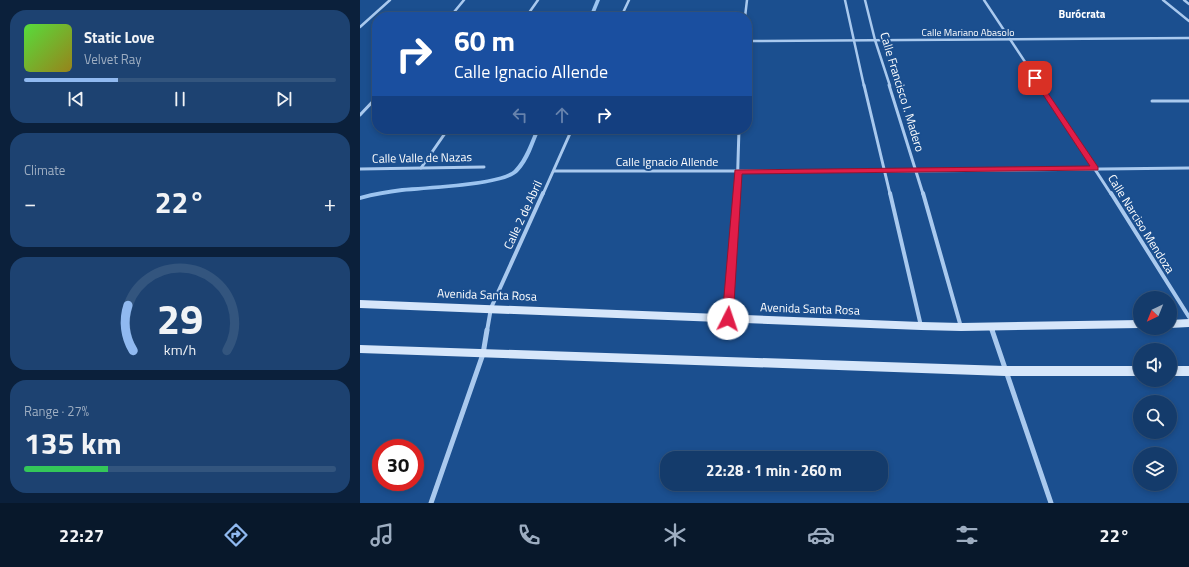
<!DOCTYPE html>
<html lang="en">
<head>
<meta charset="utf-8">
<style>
  :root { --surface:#143b6b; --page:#1d4271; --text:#f1f3f6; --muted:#9dadc1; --line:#33557e; --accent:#90b9f0 }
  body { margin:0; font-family:"Titillium Web",sans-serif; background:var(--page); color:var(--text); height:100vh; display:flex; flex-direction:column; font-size:15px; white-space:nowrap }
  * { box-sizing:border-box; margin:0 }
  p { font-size:13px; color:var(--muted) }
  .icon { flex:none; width:22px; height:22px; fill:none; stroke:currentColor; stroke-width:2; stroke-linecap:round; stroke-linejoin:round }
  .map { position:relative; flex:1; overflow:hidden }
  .side { display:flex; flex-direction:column; gap:10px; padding:10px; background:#0b203b; width:360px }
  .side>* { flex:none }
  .hud { position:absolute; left:12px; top:12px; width:380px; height:122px; border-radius:16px; box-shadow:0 2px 6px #0003,0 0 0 1px var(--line); background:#1a4fa0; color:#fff; overflow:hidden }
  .needle { width:26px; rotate:223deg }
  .fabs { position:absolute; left:773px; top:291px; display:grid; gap:8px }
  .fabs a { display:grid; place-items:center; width:44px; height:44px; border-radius:50%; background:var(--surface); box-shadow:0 2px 6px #0003,0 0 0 1px var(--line); font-size:20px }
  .speed { position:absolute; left:12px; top:439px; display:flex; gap:8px; font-size:20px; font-weight:700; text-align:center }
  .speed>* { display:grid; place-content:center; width:52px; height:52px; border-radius:50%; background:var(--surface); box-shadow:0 2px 6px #0003,0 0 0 1px var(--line); line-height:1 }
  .speed .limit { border:6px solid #d22; background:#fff; color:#111 }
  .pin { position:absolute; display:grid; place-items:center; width:34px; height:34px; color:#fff; margin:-17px; border-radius:8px; box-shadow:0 2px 6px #0006 }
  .me { position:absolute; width:44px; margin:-22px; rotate:4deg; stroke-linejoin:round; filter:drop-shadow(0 0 3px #0008) }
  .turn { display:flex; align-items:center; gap:14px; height:84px; padding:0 16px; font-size:18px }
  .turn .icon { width:52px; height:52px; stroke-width:2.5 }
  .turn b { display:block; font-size:28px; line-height:34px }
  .lanes { display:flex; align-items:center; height:38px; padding:0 16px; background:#0003; justify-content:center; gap:20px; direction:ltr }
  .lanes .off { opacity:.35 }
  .big { font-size:30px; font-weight:700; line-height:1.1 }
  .side .widget { flex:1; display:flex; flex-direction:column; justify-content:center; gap:6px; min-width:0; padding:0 14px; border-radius:16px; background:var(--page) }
  .side .dial { align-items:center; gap:0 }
  .dial svg { height:104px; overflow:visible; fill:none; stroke:var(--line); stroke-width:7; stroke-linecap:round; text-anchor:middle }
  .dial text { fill:var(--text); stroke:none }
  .song { display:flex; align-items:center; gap:12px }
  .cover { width:48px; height:48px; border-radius:6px; background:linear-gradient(135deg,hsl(110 70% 55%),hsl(50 70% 35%)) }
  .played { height:4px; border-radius:2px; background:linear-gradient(90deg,var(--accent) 30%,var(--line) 30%) }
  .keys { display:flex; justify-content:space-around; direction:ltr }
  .heat { display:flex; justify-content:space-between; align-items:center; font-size:22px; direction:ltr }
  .charge { height:6px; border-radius:3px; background:linear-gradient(90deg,#34c759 27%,var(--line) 0) }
  .trip { position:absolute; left:300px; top:451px; width:228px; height:40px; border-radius:16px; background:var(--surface); box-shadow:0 2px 6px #0003,0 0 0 1px var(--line); font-weight:700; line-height:40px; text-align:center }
  .tab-bar { display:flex; height:64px; justify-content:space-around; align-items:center; background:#08182b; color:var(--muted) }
  .tab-bar .icon { width:28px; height:28px }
  .tab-bar .on { color:var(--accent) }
  .tab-bar b { font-size:18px; color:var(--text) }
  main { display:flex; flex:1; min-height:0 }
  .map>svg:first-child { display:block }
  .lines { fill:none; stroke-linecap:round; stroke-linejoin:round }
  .stream { fill:#9cc4f0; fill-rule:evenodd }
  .minor-far3 { stroke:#a9c9ee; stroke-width:2.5 }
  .minor-far2 { stroke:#a9c9ee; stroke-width:3 }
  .minor-far1 { stroke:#a9c9ee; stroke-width:4 }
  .minor { stroke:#a9c9ee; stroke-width:5 }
  .secondary { fill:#d6e6fa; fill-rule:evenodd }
  .route { fill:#e11d48; stroke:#92132f }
  .labels { text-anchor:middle; stroke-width:4; stroke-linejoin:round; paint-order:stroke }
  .far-street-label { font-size:10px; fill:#fff; stroke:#1b4f8f }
  .far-neighbourhood-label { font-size:11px; font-weight:bold; fill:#fff; stroke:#1b4f8f }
  .street-label { font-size:12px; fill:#fff; stroke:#1b4f8f }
</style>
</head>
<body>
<main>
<section class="side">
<div class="widget">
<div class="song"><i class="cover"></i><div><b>Static Love</b><p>Velvet Ray</p></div></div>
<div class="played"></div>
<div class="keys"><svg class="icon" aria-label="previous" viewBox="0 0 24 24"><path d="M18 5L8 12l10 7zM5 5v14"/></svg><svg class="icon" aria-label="pause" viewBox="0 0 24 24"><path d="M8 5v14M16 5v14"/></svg><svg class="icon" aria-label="next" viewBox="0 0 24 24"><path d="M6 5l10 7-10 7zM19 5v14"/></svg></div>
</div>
<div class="widget"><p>Climate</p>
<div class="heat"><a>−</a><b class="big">22°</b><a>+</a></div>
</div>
<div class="widget dial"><svg viewBox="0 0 100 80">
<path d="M14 69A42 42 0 1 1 86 69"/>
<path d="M14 69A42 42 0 0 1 10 34" stroke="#90b9f0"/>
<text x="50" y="56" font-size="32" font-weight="700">29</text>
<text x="50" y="72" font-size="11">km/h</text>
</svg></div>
<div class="widget"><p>Range · 27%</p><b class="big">135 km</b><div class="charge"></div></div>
</section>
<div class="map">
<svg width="829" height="503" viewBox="0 0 829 503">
  <rect width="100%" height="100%" fill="#1b4f8f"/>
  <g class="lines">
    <!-- stream -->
    <g class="stream">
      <polygon points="236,0 240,0 233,17 229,17"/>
      <path d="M176,129H180C174,143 169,161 158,172C143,187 65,189 42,192C28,194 14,196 0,200V196C14,192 28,190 42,188C65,186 140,183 154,170C165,159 170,142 176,129Z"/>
    </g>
    <!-- minor-far3 -->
    <g class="minor-far3">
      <polyline points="485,0 504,86"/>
      <polyline points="505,0 515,40 530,86"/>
      <polyline points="624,0 681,86"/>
      <polyline points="803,0 829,21"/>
      <polyline points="824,0 829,4"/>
      <polyline points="90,17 104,0"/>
      <polyline points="166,17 178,0"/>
      <polyline points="261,17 269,0"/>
      <polyline points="385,17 387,0"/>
      <polyline points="0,27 30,0"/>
      <polyline points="387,41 829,38"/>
    </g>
    <!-- minor-far2 -->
    <g class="minor-far2">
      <polyline points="504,85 530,194"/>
      <polyline points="529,85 563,194"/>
      <polyline points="680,85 751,194"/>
      <polyline points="792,101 829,101"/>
      <polyline points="0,115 17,97"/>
      <polyline points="61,168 88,129"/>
      <polyline points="0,169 124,167"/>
      <polyline points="194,171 557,171 829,168"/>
      <polyline points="183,194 212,129"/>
      <polyline points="377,194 379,129"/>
    </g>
    <!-- minor-far1 -->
    <g class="minor-far1">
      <polyline points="530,193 561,326"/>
      <polyline points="563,193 601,327"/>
      <polyline points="751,193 829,317"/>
      <polyline points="368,318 377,193"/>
      <polyline points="631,326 633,331"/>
      <polyline points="127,331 131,308 183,193"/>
    </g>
    <!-- minor -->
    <g class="minor">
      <polyline points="632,330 691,503"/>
      <polyline points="71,503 123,354 127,330"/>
    </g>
    <!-- secondary -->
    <g class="secondary">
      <polygon points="0,300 561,322 601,323 780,320 780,328 601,331 561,330 0,308"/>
      <polygon points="829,319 829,327 810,328 810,320"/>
      <polygon points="0,345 645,366 780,366 780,376 645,376 0,353"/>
      <rect x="810" y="366" width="19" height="10"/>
    </g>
  </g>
  <!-- route -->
  <polygon class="route" points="673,77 677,77 738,167 738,170 382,174 373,319 371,322 368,323 364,322 362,319 375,170 730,166 672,78"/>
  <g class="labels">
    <!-- far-street labels -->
    <g class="far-street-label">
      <text x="608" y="36">Calle Mariano Abasolo</text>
    </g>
    <!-- far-neighbourhood labels -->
    <g class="far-neighbourhood-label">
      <text x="722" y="18">Burócrata</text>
    </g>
    <!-- street labels -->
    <g class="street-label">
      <text transform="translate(542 92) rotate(73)" y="4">Calle Francisco I. Madero</text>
      <text transform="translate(62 158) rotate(-1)" y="4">Calle Valle de Nazas</text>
      <text x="307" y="166">Calle Ignacio Allende</text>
      <text transform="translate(163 215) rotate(-65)" y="4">Calle 2 de Abril</text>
      <text transform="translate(781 224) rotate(58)" y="4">Calle Narciso Mendoza</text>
      <text transform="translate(127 295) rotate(2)" y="4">Avenida Santa Rosa</text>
      <text transform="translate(450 309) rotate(2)" y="4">Avenida Santa Rosa</text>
    </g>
  </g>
</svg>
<div class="fabs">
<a><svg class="needle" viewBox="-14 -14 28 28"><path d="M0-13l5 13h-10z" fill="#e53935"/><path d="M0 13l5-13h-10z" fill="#9dadc1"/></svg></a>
<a><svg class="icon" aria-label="sound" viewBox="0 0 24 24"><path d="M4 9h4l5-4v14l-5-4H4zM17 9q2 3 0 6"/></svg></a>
<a><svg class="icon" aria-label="search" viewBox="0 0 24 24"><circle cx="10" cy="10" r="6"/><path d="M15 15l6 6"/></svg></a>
<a><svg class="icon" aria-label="layers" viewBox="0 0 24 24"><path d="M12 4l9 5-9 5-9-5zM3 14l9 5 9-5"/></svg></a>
</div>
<div class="speed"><div class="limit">30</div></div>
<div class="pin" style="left:675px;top:78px;background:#d93025"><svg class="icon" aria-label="arrive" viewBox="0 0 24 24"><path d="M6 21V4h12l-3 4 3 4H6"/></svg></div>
<svg class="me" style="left:368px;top:319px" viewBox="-20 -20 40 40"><circle r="19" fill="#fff"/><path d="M0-13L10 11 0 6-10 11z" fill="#e11d48"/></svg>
<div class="trip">22:28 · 1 min · 260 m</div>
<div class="hud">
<div class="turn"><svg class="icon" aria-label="right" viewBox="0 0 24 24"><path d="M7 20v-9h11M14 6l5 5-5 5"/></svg><div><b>60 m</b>Calle Ignacio Allende</div></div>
<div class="lanes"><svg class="icon off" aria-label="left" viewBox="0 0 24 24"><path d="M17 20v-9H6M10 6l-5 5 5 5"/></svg><svg class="icon off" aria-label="ahead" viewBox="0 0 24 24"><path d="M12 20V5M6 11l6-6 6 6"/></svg><svg class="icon" aria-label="right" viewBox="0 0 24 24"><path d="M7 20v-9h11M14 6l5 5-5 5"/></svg></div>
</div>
</div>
</main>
<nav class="tab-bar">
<b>22:27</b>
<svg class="icon on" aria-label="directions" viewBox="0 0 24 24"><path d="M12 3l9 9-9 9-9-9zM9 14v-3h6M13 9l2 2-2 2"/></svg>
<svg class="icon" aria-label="music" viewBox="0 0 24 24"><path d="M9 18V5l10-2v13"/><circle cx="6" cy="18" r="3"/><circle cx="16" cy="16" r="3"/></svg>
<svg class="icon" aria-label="phone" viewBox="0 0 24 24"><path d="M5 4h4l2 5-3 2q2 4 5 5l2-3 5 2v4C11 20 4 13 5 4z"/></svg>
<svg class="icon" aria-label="climate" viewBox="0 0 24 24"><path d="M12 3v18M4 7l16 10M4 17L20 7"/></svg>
<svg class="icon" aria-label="car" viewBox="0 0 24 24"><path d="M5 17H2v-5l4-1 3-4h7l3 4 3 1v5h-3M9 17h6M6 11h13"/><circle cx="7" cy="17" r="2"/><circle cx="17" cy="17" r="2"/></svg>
<svg class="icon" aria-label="filters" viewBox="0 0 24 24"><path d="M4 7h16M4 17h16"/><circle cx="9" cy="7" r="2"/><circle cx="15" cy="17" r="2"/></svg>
<b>22°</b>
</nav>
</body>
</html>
